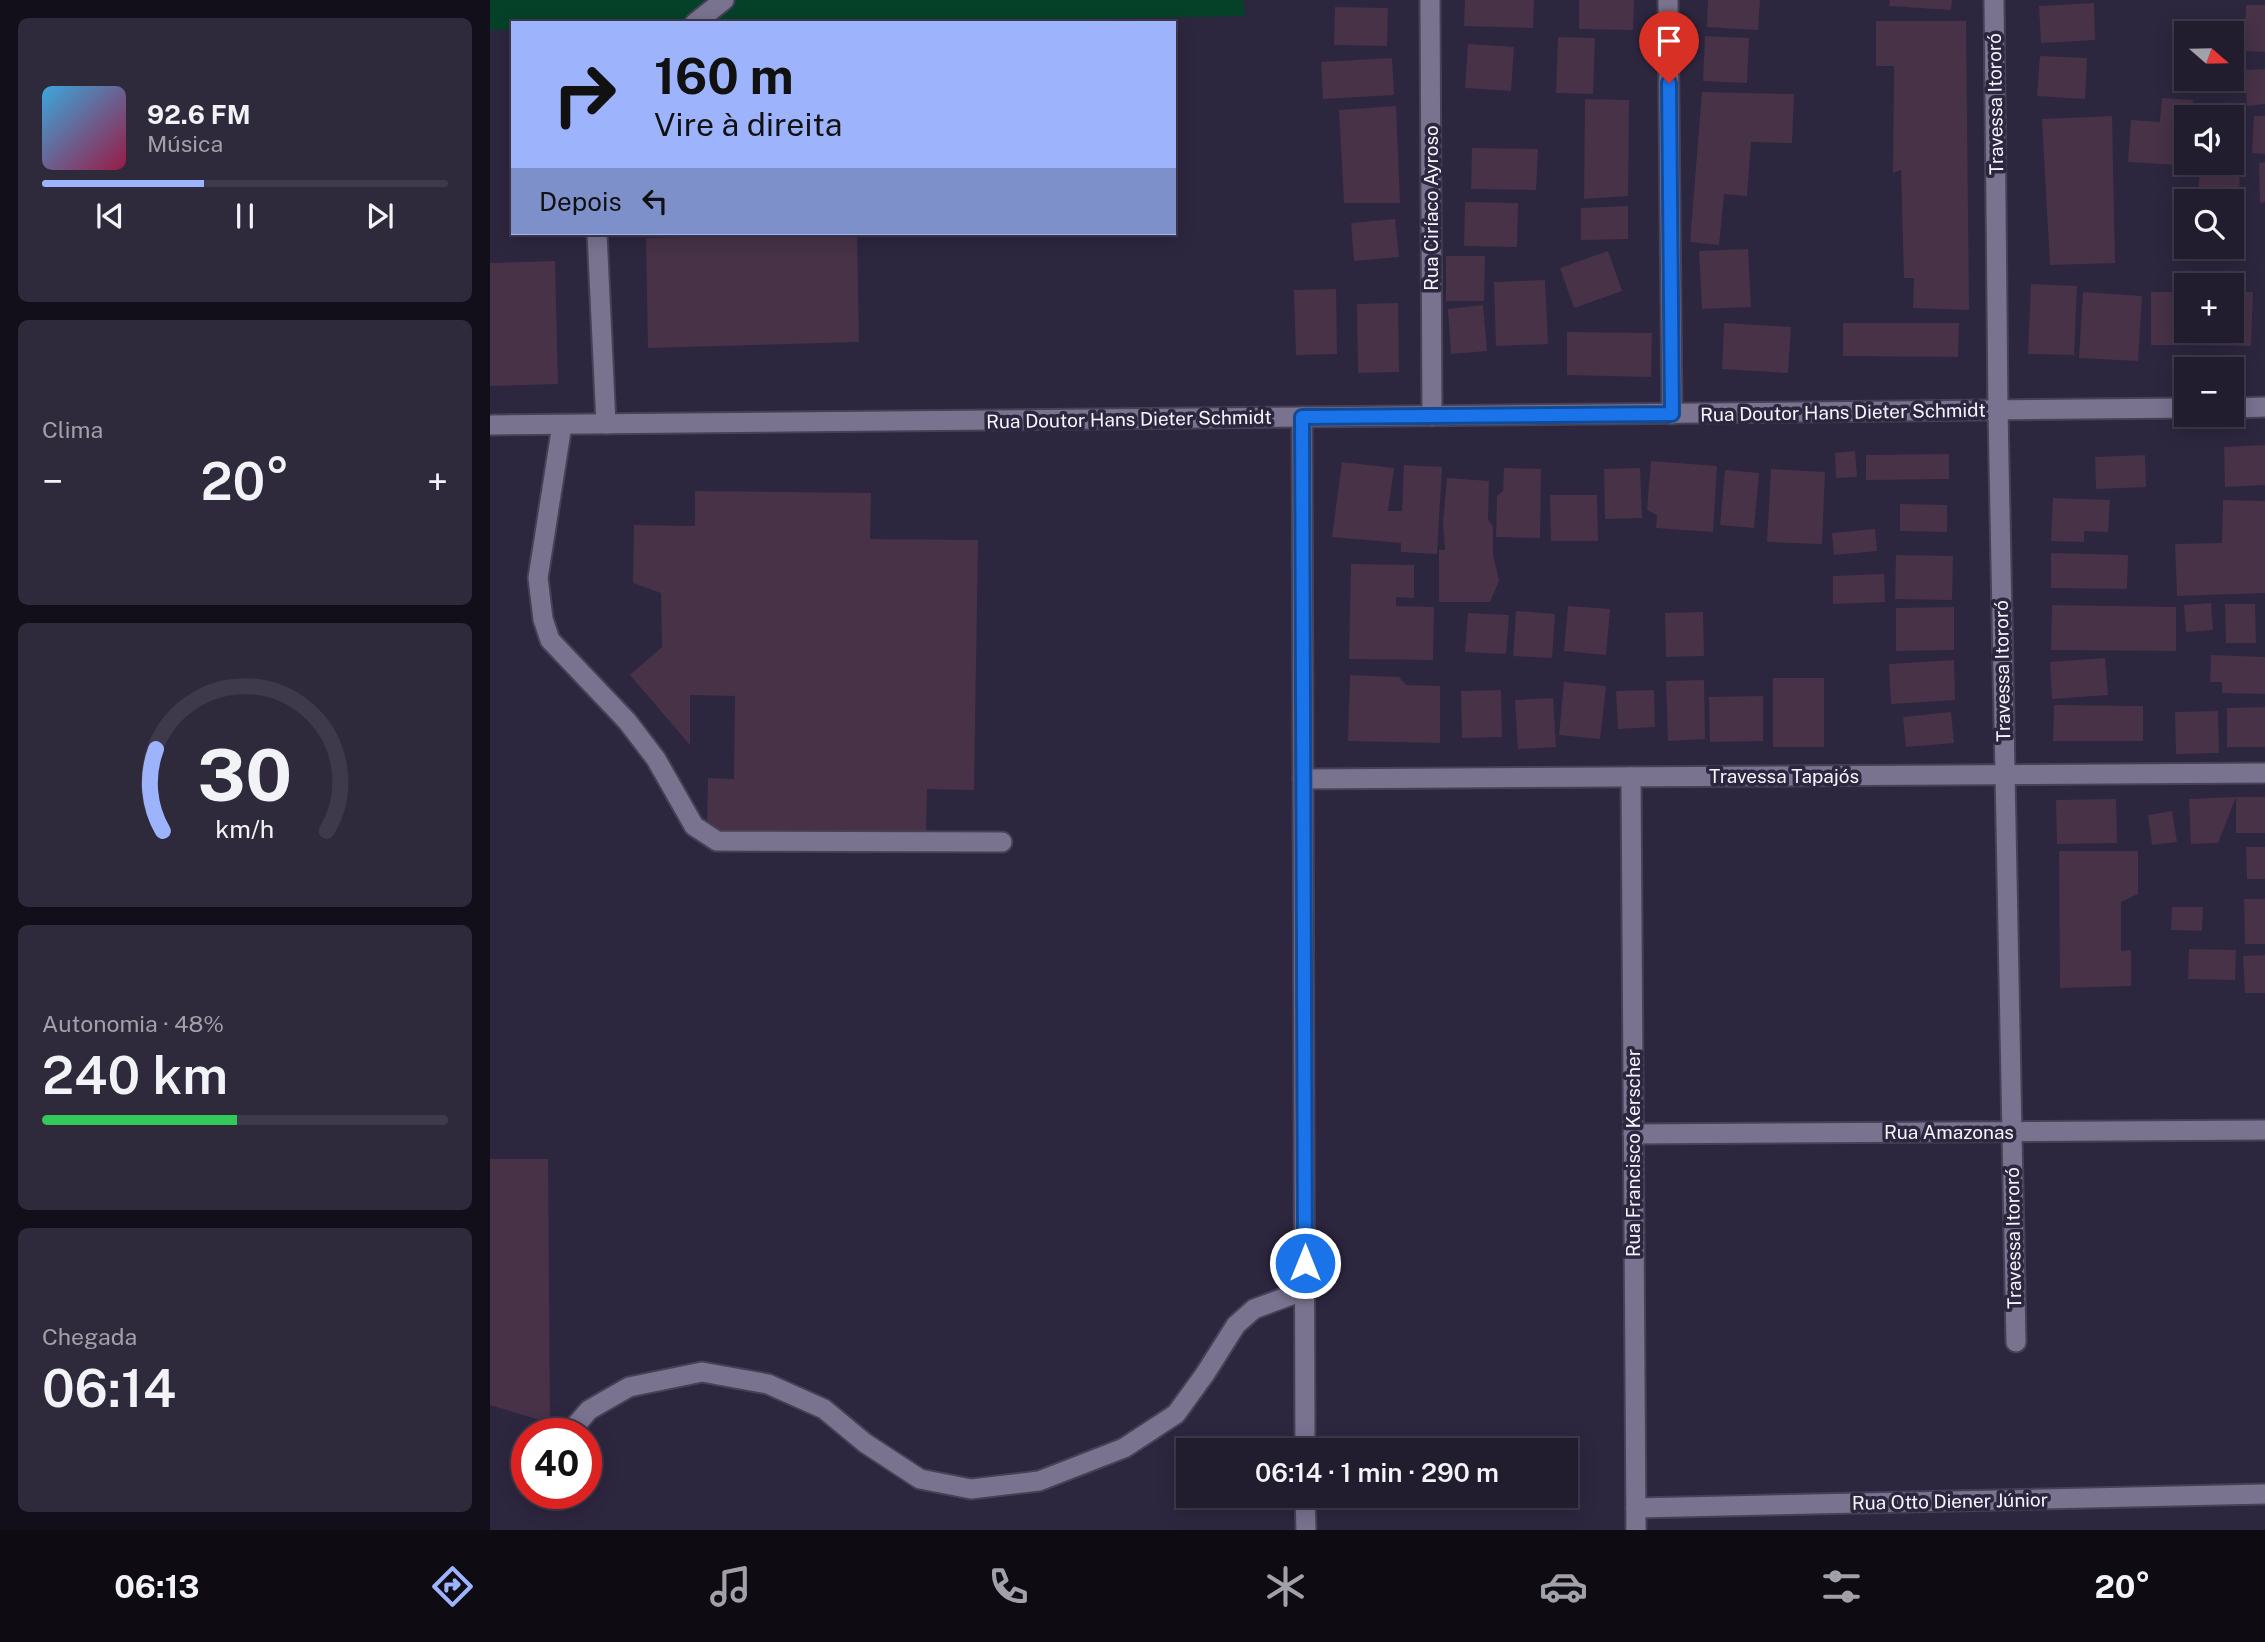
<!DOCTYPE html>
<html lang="pt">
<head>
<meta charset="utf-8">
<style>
  :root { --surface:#221c2f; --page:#2e293b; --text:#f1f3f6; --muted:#a2a1aa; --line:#3f3a4b; --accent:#9db4fd }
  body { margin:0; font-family:"Public Sans",sans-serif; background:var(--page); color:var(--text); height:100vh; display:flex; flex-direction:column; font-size:26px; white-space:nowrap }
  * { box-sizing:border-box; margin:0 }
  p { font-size:23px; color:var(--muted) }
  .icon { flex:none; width:38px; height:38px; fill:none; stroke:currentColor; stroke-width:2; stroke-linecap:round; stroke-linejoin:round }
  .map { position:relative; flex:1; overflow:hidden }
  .drawer { display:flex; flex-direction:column; gap:18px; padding:18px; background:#130f1a; width:490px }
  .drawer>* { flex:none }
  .top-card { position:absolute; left:21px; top:21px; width:665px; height:214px; border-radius:0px; box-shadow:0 4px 18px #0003,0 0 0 2px var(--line); background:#9db4fd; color:#111; overflow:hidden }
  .needle { width:46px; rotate:110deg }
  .controls { position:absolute; left:1684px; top:21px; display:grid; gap:14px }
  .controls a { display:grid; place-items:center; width:70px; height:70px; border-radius:0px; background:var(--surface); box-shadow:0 4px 18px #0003,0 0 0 2px var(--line); font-size:35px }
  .speed { position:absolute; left:21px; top:1418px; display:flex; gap:14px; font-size:35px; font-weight:700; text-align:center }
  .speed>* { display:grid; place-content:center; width:91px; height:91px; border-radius:50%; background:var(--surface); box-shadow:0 4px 18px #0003,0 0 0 2px var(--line); line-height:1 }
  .speed .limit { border:10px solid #d22; background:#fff; color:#111 }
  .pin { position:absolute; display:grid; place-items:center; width:60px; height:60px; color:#fff; margin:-72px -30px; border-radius:50% 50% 50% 0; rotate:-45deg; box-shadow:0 0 7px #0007 }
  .pin .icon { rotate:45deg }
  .me { position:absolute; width:77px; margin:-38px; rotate:0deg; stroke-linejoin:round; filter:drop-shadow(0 0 5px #0008) }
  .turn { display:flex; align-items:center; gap:24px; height:147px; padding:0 28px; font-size:32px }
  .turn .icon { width:91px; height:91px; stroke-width:2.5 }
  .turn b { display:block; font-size:49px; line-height:60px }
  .then { display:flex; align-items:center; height:66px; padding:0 28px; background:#0003; gap:14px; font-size:26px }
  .big { font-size:52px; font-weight:600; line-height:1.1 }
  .drawer .card { flex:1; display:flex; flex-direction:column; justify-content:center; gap:10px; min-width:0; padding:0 24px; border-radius:10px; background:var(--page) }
  .drawer .dial { align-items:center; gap:0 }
  .dial svg { height:182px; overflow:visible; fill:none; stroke:var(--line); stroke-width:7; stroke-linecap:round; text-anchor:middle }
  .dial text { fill:var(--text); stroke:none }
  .song { display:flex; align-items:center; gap:21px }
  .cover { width:84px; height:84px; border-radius:10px; background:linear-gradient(135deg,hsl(200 70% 55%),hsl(340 70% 35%)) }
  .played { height:7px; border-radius:4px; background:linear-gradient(90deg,var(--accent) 40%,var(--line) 40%) }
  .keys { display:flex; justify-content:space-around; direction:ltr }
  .heat { display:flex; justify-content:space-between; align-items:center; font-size:38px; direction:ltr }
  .charge { height:10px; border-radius:5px; background:linear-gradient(90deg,#34c759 48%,var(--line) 0) }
  .trip { position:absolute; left:686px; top:1438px; width:402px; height:70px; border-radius:0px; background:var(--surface); box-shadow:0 4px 18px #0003,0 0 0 2px var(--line); font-weight:600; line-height:70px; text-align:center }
  .tab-bar { display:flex; height:112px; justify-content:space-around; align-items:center; background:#0e0b13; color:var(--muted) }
  .tab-bar .icon { width:49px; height:49px }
  .tab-bar .on { color:var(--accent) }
  .tab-bar b { font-size:32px; color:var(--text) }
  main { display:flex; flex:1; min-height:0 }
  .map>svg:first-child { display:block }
  .green { fill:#054128 }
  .building { fill:#473247 }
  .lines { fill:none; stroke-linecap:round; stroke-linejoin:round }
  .service-casing { stroke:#474155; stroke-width:23 }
  .minor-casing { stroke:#474155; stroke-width:23 }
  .tertiary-casing { stroke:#474155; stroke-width:23 }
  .service { stroke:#7a7390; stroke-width:19 }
  .minor { stroke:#7a7390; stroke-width:19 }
  .tertiary { stroke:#7a7390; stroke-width:19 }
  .route-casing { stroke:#114b97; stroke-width:18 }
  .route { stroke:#1a73e8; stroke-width:12 }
  .labels { text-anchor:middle; stroke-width:7; stroke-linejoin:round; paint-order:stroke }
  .street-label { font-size:19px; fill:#f6f3fd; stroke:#2d263f }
</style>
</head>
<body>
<main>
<section class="drawer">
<div class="card">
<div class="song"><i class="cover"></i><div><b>92.6 FM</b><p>Música</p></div></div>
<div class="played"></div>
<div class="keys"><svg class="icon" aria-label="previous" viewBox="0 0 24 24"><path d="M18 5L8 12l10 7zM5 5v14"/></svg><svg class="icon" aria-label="pause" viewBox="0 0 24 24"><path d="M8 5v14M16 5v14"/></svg><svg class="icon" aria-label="next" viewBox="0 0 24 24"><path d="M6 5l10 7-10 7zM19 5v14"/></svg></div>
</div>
<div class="card"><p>Clima</p>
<div class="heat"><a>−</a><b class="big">20°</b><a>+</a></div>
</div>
<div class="card dial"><svg viewBox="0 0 100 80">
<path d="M14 69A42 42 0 1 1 86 69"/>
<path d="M14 69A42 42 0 0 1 11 33" stroke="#9db4fd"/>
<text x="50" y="56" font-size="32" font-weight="700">30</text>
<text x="50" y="72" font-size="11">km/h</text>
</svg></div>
<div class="card"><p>Autonomia · 48%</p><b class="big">240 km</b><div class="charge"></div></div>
<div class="card"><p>Chegada</p><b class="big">06:14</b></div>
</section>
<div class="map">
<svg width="1775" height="1530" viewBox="0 0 1775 1530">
  <rect width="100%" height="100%" fill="#2d263f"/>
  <!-- green -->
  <polygon class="green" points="0,0 753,0 755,16 384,23 23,23 23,30 0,30"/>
  <!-- building -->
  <g class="building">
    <polygon points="975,0 1044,0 1043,28 974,26"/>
    <polygon points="1089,0 1144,0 1143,30 1089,29"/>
    <polygon points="1218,0 1270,0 1268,30 1217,27"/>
    <polygon points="1400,0 1462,0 1461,10 1399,6"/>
    <polygon points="1604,3 1605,40 1551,43 1549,6"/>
    <polygon points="1756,5 1775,5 1775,52 1755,51"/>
    <polygon points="845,7 898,8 897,46 844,45"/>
    <polygon points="1386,21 1476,21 1479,310 1423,308 1424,278 1414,278 1411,170 1403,173 1404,66 1386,66"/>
    <polygon points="1215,36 1259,38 1257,83 1213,81"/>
    <polygon points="1068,37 1105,38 1103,94 1066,93"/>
    <polygon points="978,44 1024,47 1021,91 975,88"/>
    <polygon points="1550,56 1597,58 1595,99 1547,96"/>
    <polygon points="902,58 904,95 833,99 831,62"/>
    <polygon points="1775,69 1775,104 1757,106 1755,70"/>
    <polygon points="1212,92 1304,94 1302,143 1261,142 1257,196 1234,194 1229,245 1200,242"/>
    <polygon points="1672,98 1703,100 1702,117 1696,117 1696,127 1689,126 1687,165 1638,162 1641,120 1670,122"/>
    <polygon points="1095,99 1139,100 1138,196 1094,199"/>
    <polygon points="906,106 910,203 854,203 849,110"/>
    <polygon points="1622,116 1625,263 1560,265 1552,119"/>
    <polygon points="1764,116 1775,116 1775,154 1762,153"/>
    <polygon points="982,148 1048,149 1046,190 981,189"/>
    <polygon points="1775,162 1775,202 1770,203 1769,163"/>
    <polygon points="1710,164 1750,164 1749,201 1708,199"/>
    <polygon points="975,202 1028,203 1027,247 974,246"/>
    <polygon points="1138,206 1138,239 1091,240 1091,208"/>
    <polygon points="905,219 909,257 864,261 861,223"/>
    <polygon points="337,233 367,233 369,342 158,348 156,238"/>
    <polygon points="1258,249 1261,307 1212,309 1209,251"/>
    <polygon points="1118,251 1132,291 1084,308 1070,268"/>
    <polygon points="956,256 995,256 994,301 956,301"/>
    <polygon points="65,261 68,384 0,386 0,263"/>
    <polygon points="1055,280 1058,344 1006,346 1004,282"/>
    <polygon points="1541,284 1587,286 1584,355 1538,354"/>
    <polygon points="846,289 847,354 806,355 804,290"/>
    <polygon points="1593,292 1652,296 1648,361 1589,358"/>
    <polygon points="1661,292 1696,292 1696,331 1741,331 1741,292 1763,292 1761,346 1661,345"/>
    <polygon points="908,303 909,372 868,373 867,304"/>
    <polygon points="993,305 997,351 961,354 958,309"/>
    <polygon points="1234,323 1301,327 1298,373 1232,369"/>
    <polygon points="1353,323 1469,323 1468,357 1353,356"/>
    <polygon points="1077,332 1162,333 1161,377 1077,375"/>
    <polygon points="1775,445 1775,485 1735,487 1734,447"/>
    <polygon points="1365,451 1367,477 1346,478 1345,453"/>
    <polygon points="1459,454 1459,479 1376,480 1376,455"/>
    <polygon points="1655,455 1656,487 1606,489 1605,457"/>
    <polygon points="1161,461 1227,466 1223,532 1166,528 1167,515 1157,510"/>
    <polygon points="852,462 904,468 898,511 912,511 914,465 952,467 947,554 911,552 911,543 842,537"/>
    <polygon points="1014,468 1051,469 1050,538 1006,537 1007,496 1013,491"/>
    <polygon points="1150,468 1152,518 1115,519 1114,469"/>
    <polygon points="1281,469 1335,472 1332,544 1277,542"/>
    <polygon points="1235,470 1269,473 1264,528 1230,525"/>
    <polygon points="957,478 999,481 998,520 1003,526 1003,554 1009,581 1000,602 949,602 949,550 955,550 953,523"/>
    <polygon points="205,491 381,493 380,539 488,540 484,790 437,789 436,834 217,831 218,778 244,779 245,696 200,695 200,745 140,675 172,647 171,593 143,583 144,525 205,526"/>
    <polygon points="1060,495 1107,495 1108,541 1061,541"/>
    <polygon points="1563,498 1620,500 1618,532 1594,531 1594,542 1561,541"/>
    <polygon points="1733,500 1775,501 1775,593 1687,596 1685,544 1732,543"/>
    <polygon points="1410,504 1457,505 1457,532 1410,531"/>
    <polygon points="1385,529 1387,551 1344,555 1342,533"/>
    <polygon points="1561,553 1638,555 1637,589 1561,588"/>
    <polygon points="1406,555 1463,556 1462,600 1405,599"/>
    <polygon points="861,564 924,565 924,598 906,597 906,606 944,607 943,660 859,659"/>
    <polygon points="1394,574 1395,602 1343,604 1343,576"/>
    <polygon points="1721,603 1723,630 1696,632 1694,605"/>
    <polygon points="1735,604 1765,604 1766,643 1736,643"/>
    <polygon points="1562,605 1686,607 1686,651 1561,650"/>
    <polygon points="1078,606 1120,609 1116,655 1074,651"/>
    <polygon points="1464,607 1464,650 1406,651 1406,608"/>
    <polygon points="1026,611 1065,614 1062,658 1023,656"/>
    <polygon points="1213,612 1214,656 1176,657 1175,613"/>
    <polygon points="978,613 1019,615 1016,654 975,652"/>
    <polygon points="1721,655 1775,657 1775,694 1732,693 1732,682 1720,682"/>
    <polygon points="1615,658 1618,695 1562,699 1560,662"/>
    <polygon points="1464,660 1465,700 1401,704 1399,664"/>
    <polygon points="860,675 909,677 916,685 950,686 950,743 858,741"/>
    <rect x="1283" y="678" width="51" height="69"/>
    <polygon points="1214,680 1215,739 1178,741 1176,681"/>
    <polygon points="1074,682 1116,686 1110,739 1069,735"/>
    <polygon points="1011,690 1012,737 972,738 971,691"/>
    <polygon points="1164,690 1165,727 1128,729 1126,691"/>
    <polygon points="1273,696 1273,741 1220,742 1219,697"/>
    <polygon points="1063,698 1066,747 1028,749 1025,700"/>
    <polygon points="1564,705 1653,706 1653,741 1563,741"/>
    <polygon points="1775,707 1775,747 1737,747 1737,708"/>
    <polygon points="1728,711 1729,753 1686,754 1685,712"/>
    <polygon points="1461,712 1464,743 1416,747 1413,717"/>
    <rect x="1746" y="797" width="29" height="36"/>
    <polygon points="1746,797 1728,843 1701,844 1699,799"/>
    <polygon points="1626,799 1627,843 1567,844 1566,800"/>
    <polygon points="1682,811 1687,842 1662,845 1658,815"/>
    <polygon points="1756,847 1775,847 1775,879 1757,879"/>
    <polygon points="1569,851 1648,851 1648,894 1631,902 1631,951 1641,950 1641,986 1570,988"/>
    <polygon points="1754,899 1775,899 1775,944 1755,944"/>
    <polygon points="1682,907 1713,907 1712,931 1681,930"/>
    <polygon points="1699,949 1746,950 1745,980 1698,979"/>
    <polygon points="1775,955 1775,993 1755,993 1753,956"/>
    <polygon points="0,1159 58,1159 60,1423 0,1405"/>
  </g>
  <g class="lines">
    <!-- service casing -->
    <g class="service-casing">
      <g id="service">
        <polyline points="205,23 234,0"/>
        <polyline points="107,233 116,424"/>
        <polyline points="72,425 48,578 53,619 60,640 137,721 166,759 204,826 227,841 512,842"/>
        <polyline points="79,1433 99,1410 139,1387 212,1372 278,1384 334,1409 375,1443 430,1479 481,1489 549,1481 634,1448 686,1414 715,1374 746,1325 764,1309 815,1290"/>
      </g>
    </g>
    <!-- minor casing -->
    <g class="minor-casing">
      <g id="minor">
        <polyline points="940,0 942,416"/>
        <polyline points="1178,0 1182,414"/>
        <polyline points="1504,0 1508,410 1526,1342"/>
        <polyline points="2,425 812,417"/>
        <polyline points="1141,777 1146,1530"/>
        <polyline points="813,779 1775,773"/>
        <polyline points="1143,1134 1775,1130"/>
        <polyline points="1146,1508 1775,1494"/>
      </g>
    </g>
    <!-- tertiary casing -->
    <g class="tertiary-casing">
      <g id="tertiary">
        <polyline points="1741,408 1775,407"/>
        <polyline points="815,1451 812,417 1696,408"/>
        <polyline points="815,1496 816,1530"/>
      </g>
    </g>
    <!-- service -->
    <use href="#service" class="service"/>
    <!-- minor -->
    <use href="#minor" class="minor"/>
    <!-- tertiary -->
    <use href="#tertiary" class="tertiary"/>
  </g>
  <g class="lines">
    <!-- route casing -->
    <g class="route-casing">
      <polyline id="route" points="815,1263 812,417 1182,414 1179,83"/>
    </g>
    <!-- route -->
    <use href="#route" class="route"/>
  </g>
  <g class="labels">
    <!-- street labels -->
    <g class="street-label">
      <text transform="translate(1505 104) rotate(-91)" y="7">Travessa Itororó</text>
      <text transform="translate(941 208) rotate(-90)" y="7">Rua Ciríaco Ayroso</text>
      <text transform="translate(1353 412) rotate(-1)" y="7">Rua Doutor Hans Dieter Schmidt</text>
      <text transform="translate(639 419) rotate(-1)" y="7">Rua Doutor Hans Dieter Schmidt</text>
      <text transform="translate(1512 671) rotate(-91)" y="7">Travessa Itororó</text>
      <text x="1294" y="783">Travessa Tapajós</text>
      <text x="1459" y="1139">Rua Amazonas</text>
      <text transform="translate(1143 1153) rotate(-90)" y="7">Rua Francisco Kerscher</text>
      <text transform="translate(1523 1238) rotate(-91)" y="7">Travessa Itororó</text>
      <text transform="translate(1460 1501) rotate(-1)" y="7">Rua Otto Diener Júnior</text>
    </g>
  </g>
</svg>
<div class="controls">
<a><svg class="needle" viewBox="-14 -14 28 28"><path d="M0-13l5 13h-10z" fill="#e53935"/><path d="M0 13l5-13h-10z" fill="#a2a1aa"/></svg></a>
<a><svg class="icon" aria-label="sound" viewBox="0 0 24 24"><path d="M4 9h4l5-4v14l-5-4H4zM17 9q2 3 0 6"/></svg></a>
<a><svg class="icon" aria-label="search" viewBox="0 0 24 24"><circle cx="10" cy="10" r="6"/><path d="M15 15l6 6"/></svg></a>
<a>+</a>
<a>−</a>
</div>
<div class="speed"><div class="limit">40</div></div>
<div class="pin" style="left:1179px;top:83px;background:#d93025"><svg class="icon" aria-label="arrive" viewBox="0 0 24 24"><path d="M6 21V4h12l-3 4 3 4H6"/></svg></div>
<svg class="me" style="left:815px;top:1263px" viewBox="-20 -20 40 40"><circle r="17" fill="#1a73e8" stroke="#fff" stroke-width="3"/><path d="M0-11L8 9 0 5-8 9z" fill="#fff"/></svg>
<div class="trip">06:14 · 1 min · 290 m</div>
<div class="top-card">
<div class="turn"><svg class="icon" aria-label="right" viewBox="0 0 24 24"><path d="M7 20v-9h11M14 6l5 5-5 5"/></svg><div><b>160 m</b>Vire à direita</div></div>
<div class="then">Depois<svg class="icon" aria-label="left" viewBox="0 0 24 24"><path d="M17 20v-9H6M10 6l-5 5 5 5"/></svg></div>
</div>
</div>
</main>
<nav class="tab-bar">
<b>06:13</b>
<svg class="icon on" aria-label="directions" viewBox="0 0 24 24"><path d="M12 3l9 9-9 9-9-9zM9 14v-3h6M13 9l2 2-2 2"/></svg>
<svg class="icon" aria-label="music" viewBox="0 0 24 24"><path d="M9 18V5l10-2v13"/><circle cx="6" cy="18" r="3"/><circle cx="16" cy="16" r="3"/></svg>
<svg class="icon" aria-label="phone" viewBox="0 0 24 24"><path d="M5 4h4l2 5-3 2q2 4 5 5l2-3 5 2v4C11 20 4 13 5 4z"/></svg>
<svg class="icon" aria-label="climate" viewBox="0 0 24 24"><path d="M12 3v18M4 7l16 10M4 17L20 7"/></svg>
<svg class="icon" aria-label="car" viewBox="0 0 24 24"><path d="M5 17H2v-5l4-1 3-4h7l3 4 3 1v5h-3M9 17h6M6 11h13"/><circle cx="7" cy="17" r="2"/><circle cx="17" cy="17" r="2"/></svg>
<svg class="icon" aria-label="filters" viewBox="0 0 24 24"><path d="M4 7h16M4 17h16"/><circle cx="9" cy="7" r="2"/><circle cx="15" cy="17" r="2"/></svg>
<b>20°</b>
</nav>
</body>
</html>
